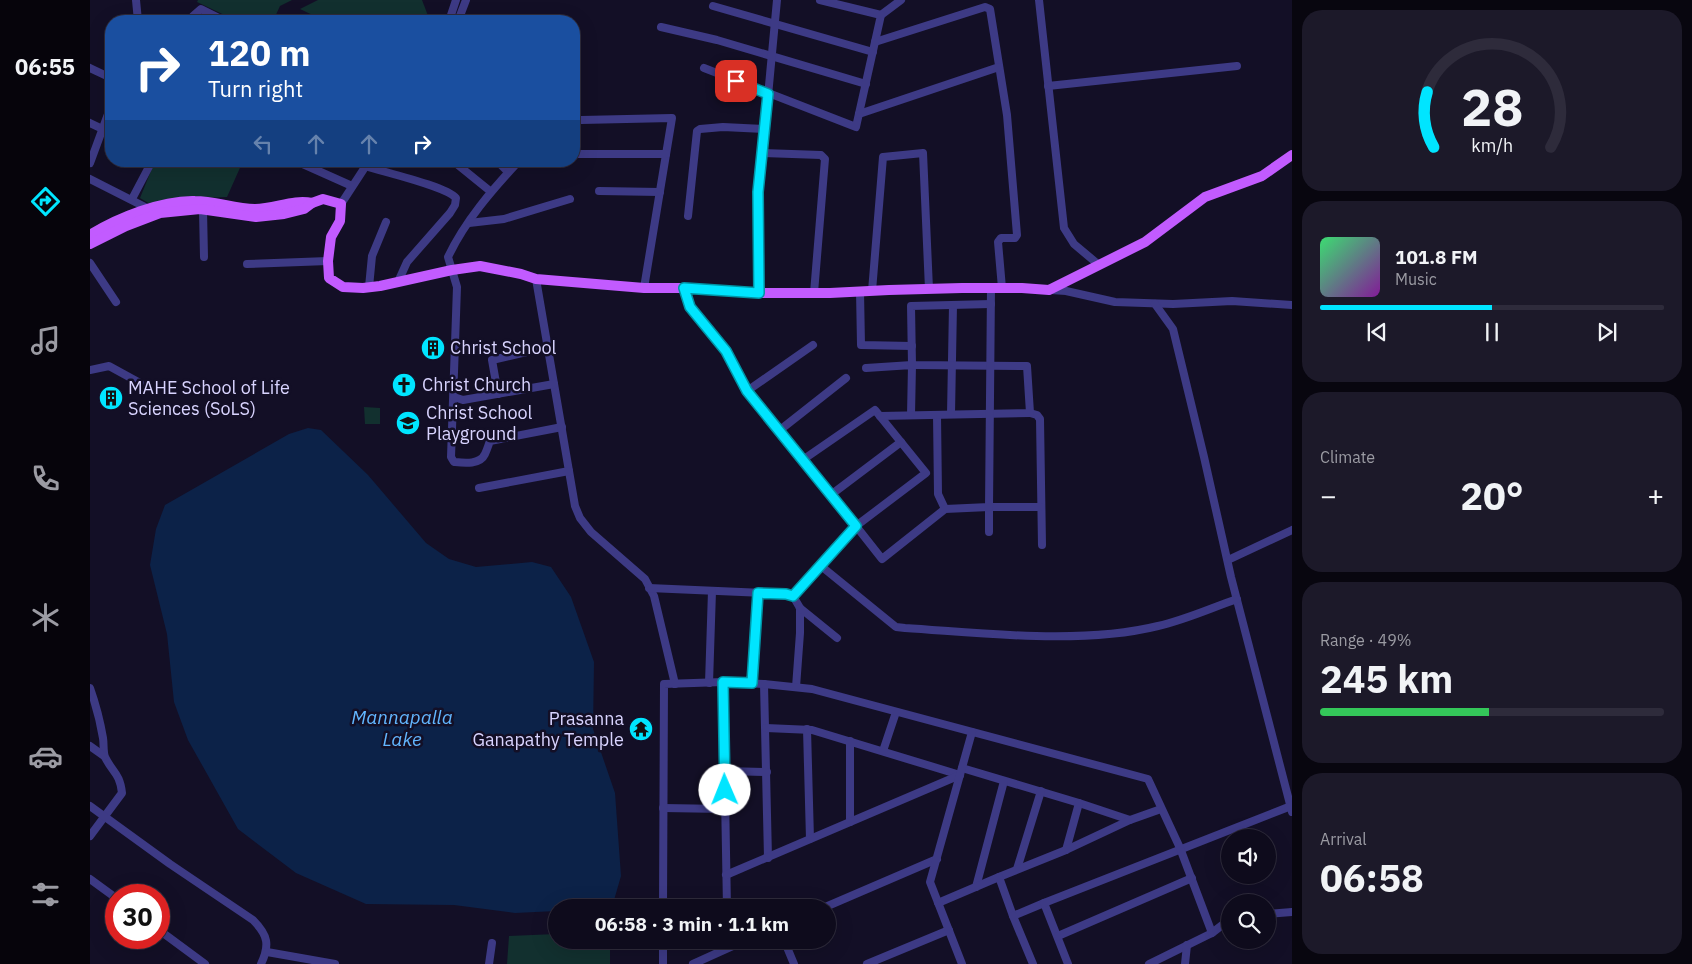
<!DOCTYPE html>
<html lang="en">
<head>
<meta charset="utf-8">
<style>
  :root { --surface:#0e0b1c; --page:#1c1929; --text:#f1f3f6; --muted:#9b9ba3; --line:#2e2b3b; --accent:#00e5ff }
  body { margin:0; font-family:"IBM Plex Sans",sans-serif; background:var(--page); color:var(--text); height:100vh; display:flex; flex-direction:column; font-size:19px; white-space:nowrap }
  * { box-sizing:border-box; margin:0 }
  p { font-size:16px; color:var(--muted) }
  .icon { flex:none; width:28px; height:28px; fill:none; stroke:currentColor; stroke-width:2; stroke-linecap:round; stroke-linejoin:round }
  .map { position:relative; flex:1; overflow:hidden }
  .drawer { display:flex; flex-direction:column; gap:10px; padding:10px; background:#08060f; width:400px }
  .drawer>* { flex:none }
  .guide { position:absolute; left:15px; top:15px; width:475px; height:152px; border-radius:20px; box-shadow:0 5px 20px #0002,0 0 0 1px var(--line); background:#1a4fa0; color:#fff; overflow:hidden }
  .controls { position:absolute; left:1131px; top:829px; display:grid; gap:10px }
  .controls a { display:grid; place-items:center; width:55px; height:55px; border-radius:50%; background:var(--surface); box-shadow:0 5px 20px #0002,0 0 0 1px var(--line); font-size:25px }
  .speed { position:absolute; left:15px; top:884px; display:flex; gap:10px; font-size:25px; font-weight:700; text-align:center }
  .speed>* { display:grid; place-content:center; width:65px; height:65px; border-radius:50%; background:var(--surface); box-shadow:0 5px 20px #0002,0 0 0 1px var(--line); line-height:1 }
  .speed .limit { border:8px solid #d22; background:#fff; color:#111 }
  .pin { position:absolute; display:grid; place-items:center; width:42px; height:42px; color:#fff; margin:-21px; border-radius:10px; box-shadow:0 2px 8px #0006 }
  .me { position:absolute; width:55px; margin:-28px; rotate:359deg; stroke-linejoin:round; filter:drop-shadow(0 0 4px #0008) }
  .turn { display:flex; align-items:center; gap:18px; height:105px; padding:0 20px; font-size:22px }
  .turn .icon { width:65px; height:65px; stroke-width:2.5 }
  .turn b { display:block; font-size:35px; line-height:42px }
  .lanes { display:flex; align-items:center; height:48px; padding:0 20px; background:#0003; justify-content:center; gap:25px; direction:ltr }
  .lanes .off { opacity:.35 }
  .big { font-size:38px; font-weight:700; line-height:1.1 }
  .drawer .widget { flex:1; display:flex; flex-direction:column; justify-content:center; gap:8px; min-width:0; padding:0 18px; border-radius:20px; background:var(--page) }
  .drawer .dial { align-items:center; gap:0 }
  .dial svg { height:130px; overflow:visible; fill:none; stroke:var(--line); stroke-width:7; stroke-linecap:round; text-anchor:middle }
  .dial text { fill:var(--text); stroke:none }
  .song { display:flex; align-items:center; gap:15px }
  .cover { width:60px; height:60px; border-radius:8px; background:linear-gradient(135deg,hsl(140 70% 55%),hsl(290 70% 35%)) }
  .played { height:5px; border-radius:2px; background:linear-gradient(90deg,var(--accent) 50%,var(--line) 50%) }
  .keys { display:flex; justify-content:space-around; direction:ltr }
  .heat { display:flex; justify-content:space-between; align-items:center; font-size:28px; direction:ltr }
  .charge { height:8px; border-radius:4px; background:linear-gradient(90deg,#34c759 49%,var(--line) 0) }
  .trip { position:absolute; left:458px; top:899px; width:288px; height:50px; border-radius:25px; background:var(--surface); box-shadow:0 5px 20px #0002,0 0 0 1px var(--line); font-weight:700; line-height:50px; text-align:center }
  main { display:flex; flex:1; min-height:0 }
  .dock { display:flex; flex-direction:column; width:90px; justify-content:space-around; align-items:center; background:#06040b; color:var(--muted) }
  .dock .icon { width:35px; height:35px }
  .dock .selected { color:var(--accent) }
  .dock b { font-size:22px; color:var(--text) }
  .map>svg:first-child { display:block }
  .green { fill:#12302f }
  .water { fill:#0c2248 }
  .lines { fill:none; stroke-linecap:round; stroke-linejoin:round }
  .minor { stroke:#3d3a85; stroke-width:8 }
  .major { stroke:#c25bff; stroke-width:10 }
  .route-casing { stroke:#0095a6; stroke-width:12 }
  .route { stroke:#00e5ff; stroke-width:9 }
  .labels { text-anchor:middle; stroke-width:5; stroke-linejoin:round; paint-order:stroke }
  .poi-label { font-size:18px; fill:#d9d4ff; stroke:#130f26; text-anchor:start }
  .water-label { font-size:19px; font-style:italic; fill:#62b6ff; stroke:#130f26 }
</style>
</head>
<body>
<main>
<nav class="dock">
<b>06:55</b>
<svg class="icon selected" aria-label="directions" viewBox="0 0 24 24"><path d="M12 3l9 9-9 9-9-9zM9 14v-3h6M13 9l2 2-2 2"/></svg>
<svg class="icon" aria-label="music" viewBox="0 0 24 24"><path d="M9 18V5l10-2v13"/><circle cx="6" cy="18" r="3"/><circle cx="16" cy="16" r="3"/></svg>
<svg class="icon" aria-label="phone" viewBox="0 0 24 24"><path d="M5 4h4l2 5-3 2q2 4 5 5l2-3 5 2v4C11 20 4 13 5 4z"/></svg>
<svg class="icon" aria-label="climate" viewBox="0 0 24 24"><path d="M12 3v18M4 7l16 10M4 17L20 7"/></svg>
<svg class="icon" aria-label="car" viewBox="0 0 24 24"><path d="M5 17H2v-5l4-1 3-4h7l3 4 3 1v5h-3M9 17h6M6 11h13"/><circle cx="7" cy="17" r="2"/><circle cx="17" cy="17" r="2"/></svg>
<svg class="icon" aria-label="filters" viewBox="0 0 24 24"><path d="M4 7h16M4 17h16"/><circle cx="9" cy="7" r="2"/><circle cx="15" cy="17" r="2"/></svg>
</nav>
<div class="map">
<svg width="1202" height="964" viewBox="0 0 1202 964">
  <rect width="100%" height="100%" fill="#130f26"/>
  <!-- green -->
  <g class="green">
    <polygon points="108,0 202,0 190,6 183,21 147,21 107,2"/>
    <polygon points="228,0 332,0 340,21 235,21 210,9"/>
    <polygon points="65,161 153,161 137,197 87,199 60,204 50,198"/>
    <polygon points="274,407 290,408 290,424 275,424"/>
    <polygon points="466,934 466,940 520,940 520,964 417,964 419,936"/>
  </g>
  <!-- water -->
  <polygon class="water" points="218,428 231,430 278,475 336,543 359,559 386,567 442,562 461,567 481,597 504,662 503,729 525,793 531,876 522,907 466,908 466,911 425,913 364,905 276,904 206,873 148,829 98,740 84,702 77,634 60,565 66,529 75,505 199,434"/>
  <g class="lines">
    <!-- minor -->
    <g class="minor">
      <polyline points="46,0 48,21"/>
      <polyline points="949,0 974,228 984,244 1009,265"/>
      <polyline points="623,6 783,52"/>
      <polyline points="791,15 811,0"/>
      <polyline points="101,21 103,16 111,9 135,21"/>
      <polyline points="359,21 366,0"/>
      <polyline points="368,21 376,0"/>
      <polyline points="571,27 627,40 776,84"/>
      <polyline points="785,42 895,7 900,9 917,115 927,235 925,238 911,238 908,242 912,288"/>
      <polyline points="0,68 21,78"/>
      <polyline points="614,68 766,127 791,15 730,0"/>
      <polyline points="958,86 1147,66"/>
      <polyline points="769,114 909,67"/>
      <polyline points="491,120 582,118 554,288"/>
      <polyline points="0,123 21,133"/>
      <polyline points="673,153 731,155 735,159 724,293"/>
      <polyline points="486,154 576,154"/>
      <polyline points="206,161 262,186"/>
      <polyline points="363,161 400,191"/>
      <polyline points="407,161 418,172"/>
      <path d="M429,161C402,190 375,221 358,257L367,287L361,457L364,462C374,463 390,465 395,454C397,450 398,446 400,441L472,427"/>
      <polyline points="0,163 21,106"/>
      <path d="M275,166C293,172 356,186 366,198L365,205L360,213L317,262L308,282"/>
      <polyline points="0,179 59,209"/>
      <polyline points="509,191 570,192"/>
      <polyline points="42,199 62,161"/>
      <polyline points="251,204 279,161"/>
      <polyline points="113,210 114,257"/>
      <polyline points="598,216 607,131 610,129 633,127 674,129"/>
      <polyline points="379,223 414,219 480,199"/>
      <polyline points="0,263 26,302"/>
      <polyline points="157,264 238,261"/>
      <polyline points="446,279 485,506 490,518 501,532 555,579 564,596 585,684"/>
      <polyline points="279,287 282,256 296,222"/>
      <polyline points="593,288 600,307 636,351 657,391 714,459 785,410 836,473 766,526 714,459"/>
      <polyline points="961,290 976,291 1025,302 1083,304 1142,301 1202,305"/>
      <polyline points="770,291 771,345 822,346"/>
      <polyline points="782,291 793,157 833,153 839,289"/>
      <polyline points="669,293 669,192 687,0"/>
      <polyline points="1065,304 1083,329 1114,457 1141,577 1202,812"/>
      <polyline points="776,368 822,365 821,415"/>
      <polyline points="0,370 19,366 50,383"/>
      <polyline points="657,391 723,345"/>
      <polyline points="408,394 402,360 458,347"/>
      <polyline points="364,397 373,400 464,384"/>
      <polyline points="940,413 947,415 950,419 952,545"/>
      <polyline points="861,414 863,305"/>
      <polyline points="847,415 848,494 855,509"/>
      <polyline points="790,416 940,413 937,366 822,365 821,306 901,304"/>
      <polyline points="690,430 756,378"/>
      <polyline points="389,488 479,471"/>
      <polyline points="742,494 811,442"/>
      <polyline points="899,532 899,507 951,507"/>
      <polyline points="1138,560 1202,530"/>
      <path d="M731,566L806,627L815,628C894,633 991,645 1068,626C1095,620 1121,608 1147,599"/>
      <polyline points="559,588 696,594 703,596 710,608 710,633 706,687"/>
      <polyline points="703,596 766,526 792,559 855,509 899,507 901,288"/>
      <polyline points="710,608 747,638"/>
      <polyline points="633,682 637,908"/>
      <polyline points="619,683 622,591"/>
      <polyline points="662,683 668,593"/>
      <polyline points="674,684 678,858"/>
      <path d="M0,688C6,705 10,720 13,738C14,744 13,752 15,757C22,772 30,773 32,793L0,836"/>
      <polyline points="676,728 722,730 870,775"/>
      <polyline points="717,729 720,839"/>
      <polyline points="0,746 14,756"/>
      <polyline points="793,751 806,712"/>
      <polyline points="872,768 989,803 1040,820"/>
      <polyline points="634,771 677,772"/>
      <path d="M0,806L80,864L163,920C178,935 180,945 171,964"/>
      <polyline points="573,808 635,809"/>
      <polyline points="760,822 760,741"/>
      <polyline points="976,850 989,803"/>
      <polyline points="927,869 951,791"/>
      <polyline points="636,875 870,775"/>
      <polyline points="909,877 976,850 1040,820 1071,809"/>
      <polyline points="0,879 26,898"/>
      <polyline points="886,887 914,781"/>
      <polyline points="848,903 909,877 923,916 954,903 978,964"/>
      <polyline points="954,903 1201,806"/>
      <polyline points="573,908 574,684 633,682 674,684 722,689 1058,779 1090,848 1122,933 1059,964"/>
      <polyline points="733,908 847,859"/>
      <polyline points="1178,914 1202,912"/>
      <polyline points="923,916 943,964"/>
      <polyline points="69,930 115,964"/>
      <polyline points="1122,933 1140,919"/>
      <polyline points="968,936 1102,878"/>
      <polyline points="694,940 704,964"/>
      <polyline points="177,952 245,964"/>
      <polyline points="399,964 402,943"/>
      <polyline points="573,964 573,940"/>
      <polyline points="603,964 656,940"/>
      <polyline points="777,964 859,930"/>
      <polyline points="872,964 840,882 882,732"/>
      <polyline points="1095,964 1097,945"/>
    </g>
    <!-- major -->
    <g class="major">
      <path d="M0,235C27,218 72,200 105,201C125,201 145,209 165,209C185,209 203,199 222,203"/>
      <polyline points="0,244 36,226 70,213 110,209 166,217 194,214 214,209 222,203 233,199 251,204 250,221 241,237 238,261 239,278 253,287 273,288 290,286 362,270 390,266 431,274 446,279 554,288 593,288 669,293 740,293 799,290 872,288 932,288 959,290 1055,242 1115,197 1172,176 1202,155"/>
    </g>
  </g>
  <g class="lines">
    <!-- route casing -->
    <g class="route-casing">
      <polyline id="route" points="635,790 633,682 662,683 668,593 696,594 703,596 766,526 657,391 636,351 600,307 594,288 669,293 668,192 678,94 646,81"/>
    </g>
    <!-- route -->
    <use href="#route" class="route"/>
  </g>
  <!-- icons -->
  <defs>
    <g id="building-disc" transform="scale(1.25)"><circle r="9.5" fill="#00e5ff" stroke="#130f26"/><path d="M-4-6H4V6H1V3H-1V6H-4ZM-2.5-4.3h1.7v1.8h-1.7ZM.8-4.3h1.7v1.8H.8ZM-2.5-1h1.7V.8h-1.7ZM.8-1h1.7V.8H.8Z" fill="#111"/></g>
    <g id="church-disc" transform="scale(1.25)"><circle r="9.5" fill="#00e5ff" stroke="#130f26"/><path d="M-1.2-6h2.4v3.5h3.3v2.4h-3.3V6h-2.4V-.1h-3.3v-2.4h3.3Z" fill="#111"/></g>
    <g id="school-disc" transform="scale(1.25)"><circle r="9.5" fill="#00e5ff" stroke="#130f26"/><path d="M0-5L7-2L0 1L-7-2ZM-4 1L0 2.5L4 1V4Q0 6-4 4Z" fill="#111"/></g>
    <g id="temple-disc" transform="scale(1.25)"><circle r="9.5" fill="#00e5ff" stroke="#130f26"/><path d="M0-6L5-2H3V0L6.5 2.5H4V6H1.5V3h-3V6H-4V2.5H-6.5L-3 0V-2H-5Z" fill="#111"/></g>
  </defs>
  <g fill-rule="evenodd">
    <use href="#building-disc" x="343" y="348"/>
    <use href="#church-disc" x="314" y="385"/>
    <use href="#building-disc" x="21" y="398"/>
    <use href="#school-disc" x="318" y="423"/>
    <use href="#temple-disc" x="551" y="729"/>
  </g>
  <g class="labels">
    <!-- poi labels -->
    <g class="poi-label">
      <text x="360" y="354">Christ School</text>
      <text x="332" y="391">Christ Church</text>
      <text x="38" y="394">MAHE School of Life<tspan x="38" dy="21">Sciences (SoLS)</tspan></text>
      <text x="336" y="419">Christ School<tspan x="336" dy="21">Playground</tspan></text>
      <text x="534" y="725" text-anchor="end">Prasanna<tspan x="534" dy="21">Ganapathy Temple</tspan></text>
    </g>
    <!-- water labels -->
    <g class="water-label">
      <text x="312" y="724">Mannapalla<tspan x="312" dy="22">Lake</tspan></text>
    </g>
  </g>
</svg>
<div class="controls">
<a><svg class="icon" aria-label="sound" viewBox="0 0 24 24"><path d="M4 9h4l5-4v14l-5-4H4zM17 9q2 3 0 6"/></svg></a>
<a><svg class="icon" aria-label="search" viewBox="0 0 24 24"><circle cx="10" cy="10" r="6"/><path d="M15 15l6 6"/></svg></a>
</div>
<div class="speed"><div class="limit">30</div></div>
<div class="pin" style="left:646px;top:81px;background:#d93025"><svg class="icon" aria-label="arrive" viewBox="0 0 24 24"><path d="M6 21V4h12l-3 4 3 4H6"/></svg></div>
<svg class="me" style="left:635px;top:790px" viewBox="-20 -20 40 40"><circle r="19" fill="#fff"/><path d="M0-13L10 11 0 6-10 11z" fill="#00e5ff"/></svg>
<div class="trip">06:58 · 3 min · 1.1 km</div>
<div class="guide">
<div class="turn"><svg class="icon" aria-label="right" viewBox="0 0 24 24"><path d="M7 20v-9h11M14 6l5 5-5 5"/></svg><div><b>120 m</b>Turn right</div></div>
<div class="lanes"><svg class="icon off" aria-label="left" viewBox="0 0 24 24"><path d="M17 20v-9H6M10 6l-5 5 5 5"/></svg><svg class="icon off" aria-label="ahead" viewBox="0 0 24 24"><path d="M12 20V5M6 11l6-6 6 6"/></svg><svg class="icon off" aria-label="ahead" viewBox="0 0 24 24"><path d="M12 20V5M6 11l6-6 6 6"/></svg><svg class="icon" aria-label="right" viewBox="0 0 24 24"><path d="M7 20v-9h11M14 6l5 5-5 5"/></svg></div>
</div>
</div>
<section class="drawer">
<div class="widget dial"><svg viewBox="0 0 100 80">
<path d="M14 69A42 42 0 1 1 86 69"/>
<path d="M14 69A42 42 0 0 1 10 35" stroke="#00e5ff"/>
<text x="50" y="56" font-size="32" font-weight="700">28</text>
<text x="50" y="72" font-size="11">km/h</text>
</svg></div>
<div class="widget">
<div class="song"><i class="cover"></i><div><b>101.8 FM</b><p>Music</p></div></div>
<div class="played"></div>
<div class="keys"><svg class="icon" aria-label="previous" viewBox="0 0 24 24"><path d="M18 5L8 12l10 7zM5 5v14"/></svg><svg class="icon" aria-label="pause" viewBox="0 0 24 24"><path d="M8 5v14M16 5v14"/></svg><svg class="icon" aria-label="next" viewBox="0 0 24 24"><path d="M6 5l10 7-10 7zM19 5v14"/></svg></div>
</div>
<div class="widget"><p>Climate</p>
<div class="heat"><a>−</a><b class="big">20°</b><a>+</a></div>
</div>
<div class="widget"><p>Range · 49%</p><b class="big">245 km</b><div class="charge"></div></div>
<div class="widget"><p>Arrival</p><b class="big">06:58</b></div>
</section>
</main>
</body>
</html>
